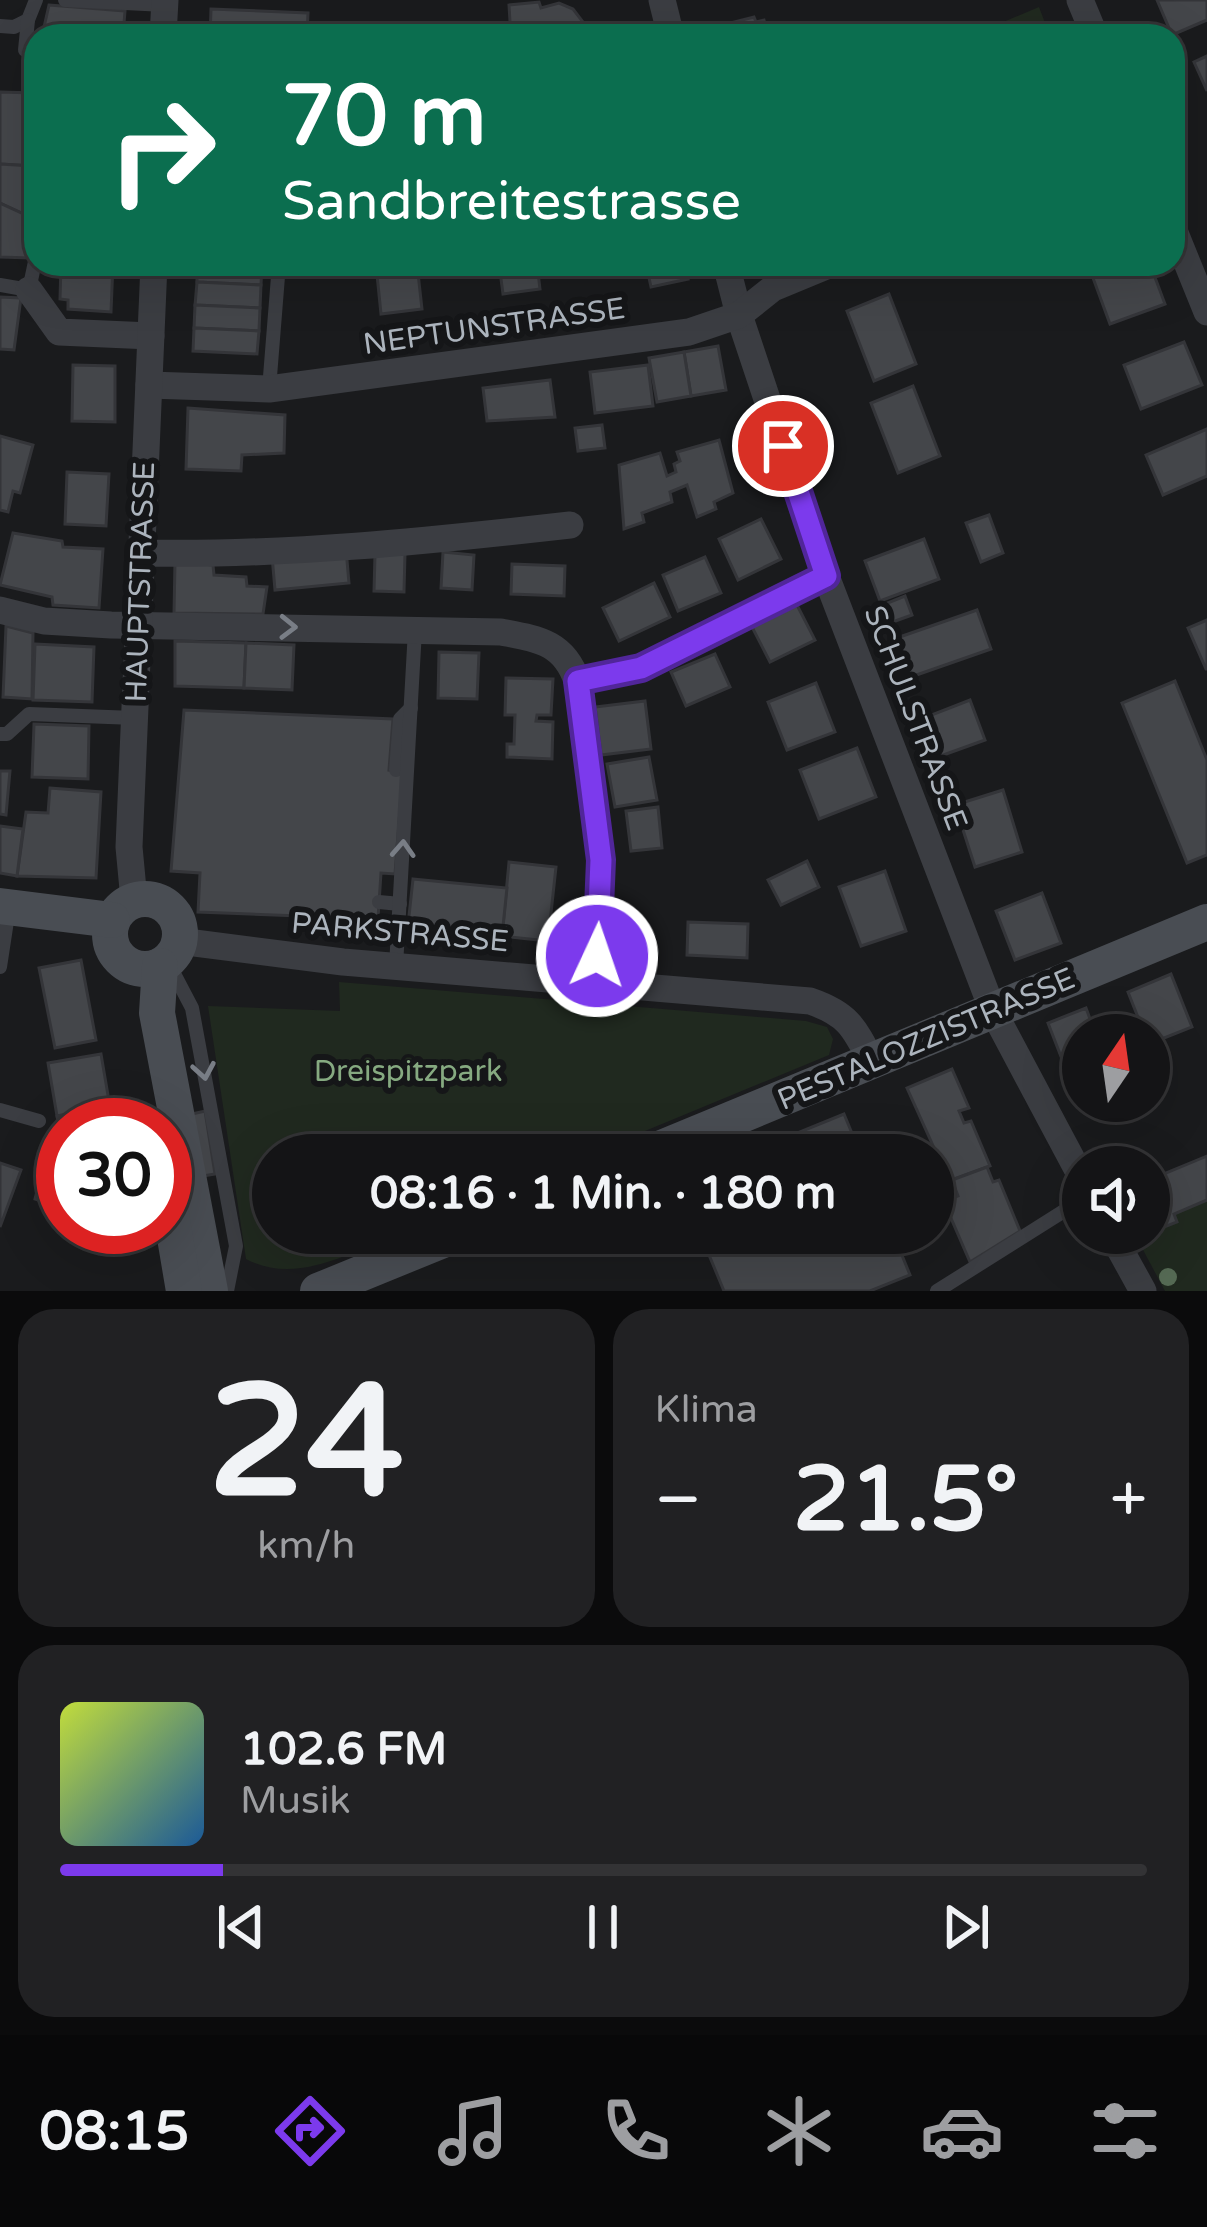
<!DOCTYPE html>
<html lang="de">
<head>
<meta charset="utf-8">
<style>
  :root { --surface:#141416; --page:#212123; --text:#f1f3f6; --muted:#9d9ea1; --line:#333335; --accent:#7c3aed }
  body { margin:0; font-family:"Varela Round",sans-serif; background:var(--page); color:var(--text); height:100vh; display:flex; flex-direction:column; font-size:45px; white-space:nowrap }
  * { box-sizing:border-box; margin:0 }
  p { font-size:39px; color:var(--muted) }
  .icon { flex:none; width:66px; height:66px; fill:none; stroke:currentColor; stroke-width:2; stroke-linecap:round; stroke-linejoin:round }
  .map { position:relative; height:1291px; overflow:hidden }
  .details { display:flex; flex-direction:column; gap:18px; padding:18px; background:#0b0b0c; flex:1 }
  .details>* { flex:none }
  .banner { position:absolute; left:24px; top:24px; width:1161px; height:252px; border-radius:36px; box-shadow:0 12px 48px #0002,0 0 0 3px var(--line); background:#0b6e4f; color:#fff; overflow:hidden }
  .needle { width:78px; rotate:13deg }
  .fabs { position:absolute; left:1062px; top:1014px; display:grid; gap:24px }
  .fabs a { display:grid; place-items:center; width:108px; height:108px; border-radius:50%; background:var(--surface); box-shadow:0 12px 48px #0002,0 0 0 3px var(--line); font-size:60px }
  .speed { position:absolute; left:36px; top:1098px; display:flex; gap:24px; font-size:60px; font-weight:700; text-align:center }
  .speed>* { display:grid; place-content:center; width:156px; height:156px; border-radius:50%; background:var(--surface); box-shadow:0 12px 48px #0002,0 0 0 3px var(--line); line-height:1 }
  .speed .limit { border:18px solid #d22; background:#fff; color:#111 }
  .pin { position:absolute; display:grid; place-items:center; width:102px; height:102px; color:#fff; margin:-51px; border:6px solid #fff; border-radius:50%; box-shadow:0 3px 12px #0007 }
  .me { position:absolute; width:132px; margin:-66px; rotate:3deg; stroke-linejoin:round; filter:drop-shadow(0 0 9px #0008) }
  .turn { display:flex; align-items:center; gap:42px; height:252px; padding:0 60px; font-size:54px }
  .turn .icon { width:156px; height:156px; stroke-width:2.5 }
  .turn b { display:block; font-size:84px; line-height:102px }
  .big { font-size:90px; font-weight:700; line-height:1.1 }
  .details .card { flex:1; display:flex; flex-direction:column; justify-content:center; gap:18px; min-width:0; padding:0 42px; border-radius:36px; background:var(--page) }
  .details .dial { align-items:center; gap:0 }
  .dial b { font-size:156px; line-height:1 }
  .song { display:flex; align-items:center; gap:36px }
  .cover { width:144px; height:144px; border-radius:18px; background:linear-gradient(135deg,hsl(70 70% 55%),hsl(210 70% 35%)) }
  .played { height:12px; border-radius:6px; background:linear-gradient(90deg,var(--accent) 15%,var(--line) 15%) }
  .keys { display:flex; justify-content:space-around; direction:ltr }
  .heat { display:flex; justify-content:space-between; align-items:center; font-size:66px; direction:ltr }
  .details .tiles { flex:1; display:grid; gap:18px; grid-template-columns:1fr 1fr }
  .card:last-child { grid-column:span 2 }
  .trip { position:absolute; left:252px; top:1134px; width:702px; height:120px; border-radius:60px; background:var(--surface); box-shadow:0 12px 48px #0002,0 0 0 3px var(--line); font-weight:700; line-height:120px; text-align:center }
  .dock { display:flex; height:192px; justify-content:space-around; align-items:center; background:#080809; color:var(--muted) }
  .dock .icon { width:84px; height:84px }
  .dock .active { color:var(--accent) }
  .dock b { font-size:54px; color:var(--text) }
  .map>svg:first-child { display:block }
  .green { fill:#20291f }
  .building { fill:#44464a; stroke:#343539; stroke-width:3 }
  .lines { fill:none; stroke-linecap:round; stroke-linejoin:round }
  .lane { stroke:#3b3d42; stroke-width:14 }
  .street { stroke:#3b3d42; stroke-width:27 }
  .secondary { stroke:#494d53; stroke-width:36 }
  .tree { fill:#556a54 }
  .oneway { stroke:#797e86 }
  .route-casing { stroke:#51269a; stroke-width:30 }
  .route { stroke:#7c3aed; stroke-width:21 }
  .labels { text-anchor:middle; stroke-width:12; stroke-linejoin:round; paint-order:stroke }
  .street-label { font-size:30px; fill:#acb4bd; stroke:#151618 }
  .park-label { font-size:30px; fill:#86aa81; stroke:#151618 }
</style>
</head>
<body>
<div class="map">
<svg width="1207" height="1291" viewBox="0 0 1207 1291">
  <rect width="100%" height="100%" fill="#1a1b1d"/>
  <!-- green -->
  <g class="green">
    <polygon points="1039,7 1050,36 1006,36 1001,23"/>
    <path d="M339,982L806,1021L827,1027L833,1039L829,1055L587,1155H273V1233H398C352,1252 296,1286 246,1259L208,1006L340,1011Z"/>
    <polygon points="1207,1200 1207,1291 1165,1291 1134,1233 1149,1233 1176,1222 1174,1214"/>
  </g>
  <!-- building -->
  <g class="building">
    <polygon points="1157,0 1207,0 1207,20 1172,35"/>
    <polygon points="539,2 541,8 559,3 573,9 583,22 584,36 504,36 501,25 510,22 509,5"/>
    <polygon points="49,5 125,11 123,36 42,36"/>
    <polygon points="211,9 308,13 307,36 210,36"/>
    <polygon points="754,17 756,22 764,20 768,35 721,36 718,26"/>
    <polygon points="1207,56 1207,91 1194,62"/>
    <polygon points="0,92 35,93 32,166 0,164"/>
    <polygon points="0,164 32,166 30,217 0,203"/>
    <polygon points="0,203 30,217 29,258 0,257"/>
    <polygon points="61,264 113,264 111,312 68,309 68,300 60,299"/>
    <polygon points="197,264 262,264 261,285 197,282"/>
    <polygon points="417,264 422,309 381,314 376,265"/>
    <polygon points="499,264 537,264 540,289 503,294"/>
    <polygon points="646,264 684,264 688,279 651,287"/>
    <polygon points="1132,264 1150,264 1165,304 1110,324 1093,278"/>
    <polygon points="197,282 261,285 260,308 195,305"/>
    <polygon points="889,294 916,364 874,381 847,311"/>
    <polygon points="0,297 21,298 14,350 0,349"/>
    <polygon points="195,305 260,308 259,331 194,328"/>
    <polygon points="194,328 259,331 257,354 193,351"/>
    <polygon points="1184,342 1202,385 1141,409 1124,365"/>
    <polygon points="718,346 726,390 691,396 684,352"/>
    <polygon points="684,352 691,396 657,402 649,358"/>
    <polygon points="73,365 115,366 115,422 72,421"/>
    <polygon points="648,365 653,406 595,413 590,372"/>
    <polygon points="550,380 555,417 487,421 483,388"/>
    <polygon points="913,386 940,456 898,473 871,403"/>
    <polygon points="188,408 285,415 284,453 242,455 241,471 186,469"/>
    <polygon points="602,425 605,448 578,451 575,428"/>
    <polygon points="1207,429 1207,476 1163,495 1146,455"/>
    <polygon points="0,436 33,445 20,493 13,491 8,512 0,510"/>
    <polygon points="719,440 733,493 714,502 716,509 697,517 687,485 670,492 672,502 642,513 644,522 624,529 619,465 660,453 667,476 676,472 674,464 680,461 677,452"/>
    <polygon points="67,472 109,474 106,526 65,524"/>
    <polygon points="989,515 1003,553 981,562 966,523"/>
    <polygon points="761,519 781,559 738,580 719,539"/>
    <polygon points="13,533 62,541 63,547 103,549 99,608 53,605 52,597 0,585"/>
    <polygon points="924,539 939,579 880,601 865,561"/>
    <polygon points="346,549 349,583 275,590 272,556"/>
    <polygon points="443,552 474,555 472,590 441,588"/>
    <polygon points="375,554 405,554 404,592 374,591"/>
    <polygon points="705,557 721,593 678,611 663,575"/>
    <polygon points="175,561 213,565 214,575 246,577 247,586 267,587 263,614 174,613"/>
    <polygon points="512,564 565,566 564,596 511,594"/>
    <polygon points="654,583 670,617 619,641 603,608"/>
    <polygon points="905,596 912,615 887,624 880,606"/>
    <polygon points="797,605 815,640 770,662 752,627"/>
    <polygon points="977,610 991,649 905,679 891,640"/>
    <polygon points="1207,620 1207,669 1206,669 1188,628"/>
    <polygon points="6,626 33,633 32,699 3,697"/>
    <polygon points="175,641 246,643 244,688 175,686"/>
    <polygon points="246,643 294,645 292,690 244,688"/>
    <polygon points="35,644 94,647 92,702 33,700"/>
    <polygon points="439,652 479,653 477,699 438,698"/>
    <polygon points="715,654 730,687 686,706 671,672"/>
    <polygon points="506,678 553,679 551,715 537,715 536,721 553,722 552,759 507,757 507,744 514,744 515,715 505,715"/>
    <polygon points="1175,681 1207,760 1207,855 1187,863 1122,703"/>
    <polygon points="816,683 835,732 787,750 768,702"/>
    <polygon points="970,700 985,740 935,758 921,719"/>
    <polygon points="645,701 651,749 601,755 595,707"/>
    <polygon points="184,710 393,719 389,770 403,771 395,874 381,873 378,919 198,912 200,873 171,871"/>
    <polygon points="34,724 89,726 88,779 32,777"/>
    <polygon points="857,748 876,797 819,819 800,770"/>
    <polygon points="649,757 657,800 615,807 607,764"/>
    <polygon points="0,771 10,771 6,815 0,814"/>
    <polygon points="50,788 101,792 96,878 17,876 26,812 48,813"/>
    <polygon points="1003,790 1022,852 975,867 955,805"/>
    <polygon points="658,807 662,848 631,851 626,811"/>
    <polygon points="0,826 23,829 17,876 0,873"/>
    <polygon points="807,861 819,887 781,905 768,880"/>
    <polygon points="509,862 556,867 548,941 502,936"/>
    <polygon points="885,871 906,931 861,946 839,887"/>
    <polygon points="413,879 507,888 502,936 408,925"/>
    <polygon points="1042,893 1061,943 1015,960 996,911"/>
    <polygon points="688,922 748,924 747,958 687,955"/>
    <polygon points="81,960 96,1040 55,1048 39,968"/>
    <polygon points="1171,974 1192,1027 1149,1044 1149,1035 1145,1035 1128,992"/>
    <polygon points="1086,1008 1096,1035 1083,1035 1083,1066 1067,1072 1048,1023"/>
    <polygon points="101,1054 110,1107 57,1116 48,1063"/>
    <polygon points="952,1069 969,1108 959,1111 964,1123 971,1121 990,1166 949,1181 907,1088"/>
    <polygon points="110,1107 113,1125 63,1125 63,1149 57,1116"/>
    <polygon points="205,1111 215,1174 203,1176 192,1114"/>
    <polygon points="844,1114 861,1155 743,1155"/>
    <polygon points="1207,1156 1207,1200 1174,1214 1177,1222 1149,1233 1149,1180"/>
    <polygon points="0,1163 21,1170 0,1227"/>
    <polygon points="987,1167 993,1182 999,1180 1020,1231 970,1262 944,1202 958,1196 952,1180"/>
    <polygon points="42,1171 63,1177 63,1208 35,1199"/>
    <polygon points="95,1227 141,1227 143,1234 99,1243"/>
    <polygon points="689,1233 893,1233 910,1275 870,1291 724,1291 704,1243 699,1246"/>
  </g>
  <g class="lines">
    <!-- lane -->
    <g class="lane">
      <polyline points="65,0 165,5"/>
      <polyline points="0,26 14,27 28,20 36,0"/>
      <polyline points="25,50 28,20"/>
      <polyline points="0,285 29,290 36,257"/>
      <polyline points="269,389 279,264"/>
      <polyline points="0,734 7,734 29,714 135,718"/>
      <polyline points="396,770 400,719 411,708"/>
      <polyline points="379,902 400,904"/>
      <polyline points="170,966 192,1008 236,1246 227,1291"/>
      <polyline points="396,966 415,630"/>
      <polyline points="0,967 9,908"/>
      <polyline points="0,1110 39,1121"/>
      <polyline points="937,1291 1083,1199"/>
    </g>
    <!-- street -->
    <g class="street">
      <polyline points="662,0 671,36"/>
      <polyline points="1080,0 1095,36"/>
      <polyline points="163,36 165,0"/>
      <polyline points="1173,228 1207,312"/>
      <polyline points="726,264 739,315 826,576 993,1011 1083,1180"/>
      <polyline points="29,290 59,332 151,336"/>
      <polyline points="149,385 269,389 689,332 739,315 773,288 831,264"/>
      <path d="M141,553C284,556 428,541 570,525"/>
      <path d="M0,610L44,621L111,625L501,632C538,639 564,642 577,681L601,860L595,983"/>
      <polyline points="577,681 642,668 826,576"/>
      <polyline points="134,900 129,847 154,264"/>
      <path d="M179,941L343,962L810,1001C848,1014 854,1027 872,1062"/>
      <polyline points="1111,1233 1143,1291"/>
    </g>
    <!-- secondary -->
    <g class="secondary">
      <circle cx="145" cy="934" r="35"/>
      <polyline points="0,906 112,920"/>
      <polyline points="160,966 157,1013 210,1291"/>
      <polyline points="645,1155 1207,922"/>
      <polyline points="168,1196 184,1291"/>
      <polyline points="318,1291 460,1233"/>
    </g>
  </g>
  <!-- trees -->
  <circle class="tree" cx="1168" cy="1277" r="9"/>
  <!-- one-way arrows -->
  <defs><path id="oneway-chevron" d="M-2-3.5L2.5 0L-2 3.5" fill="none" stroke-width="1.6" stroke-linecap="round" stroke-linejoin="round" transform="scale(3)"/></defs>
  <g class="oneway">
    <use href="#oneway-chevron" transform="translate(288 627) rotate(1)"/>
    <use href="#oneway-chevron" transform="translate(403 849) rotate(-87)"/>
    <use href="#oneway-chevron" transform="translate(204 1071) rotate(80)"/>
  </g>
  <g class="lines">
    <!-- route casing -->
    <g class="route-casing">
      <polyline id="route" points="597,956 601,860 578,681 641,668 826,576 783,446"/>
    </g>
    <!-- route -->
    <use href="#route" class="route"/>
  </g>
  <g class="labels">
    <!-- street labels -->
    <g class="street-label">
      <text transform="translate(494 326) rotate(-8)" y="10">NEPTUNSTRASSE</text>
      <text transform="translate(140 582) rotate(-88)" y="10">HAUPTSTRASSE</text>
      <text transform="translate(916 718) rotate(69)" y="10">SCHULSTRASSE</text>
      <text transform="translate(400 932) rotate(5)" y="10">PARKSTRASSE</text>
      <text transform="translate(926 1039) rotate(-23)" y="10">PESTALOZZISTRASSE</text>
    </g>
    <!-- park labels -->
    <g class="park-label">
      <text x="408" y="1081">Dreispitzpark</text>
    </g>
  </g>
</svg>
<div class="fabs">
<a><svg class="needle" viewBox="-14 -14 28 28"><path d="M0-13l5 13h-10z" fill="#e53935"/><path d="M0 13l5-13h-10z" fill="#9d9ea1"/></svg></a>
<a><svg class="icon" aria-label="sound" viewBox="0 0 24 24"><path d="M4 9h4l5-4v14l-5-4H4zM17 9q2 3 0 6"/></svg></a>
</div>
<div class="speed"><div class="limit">30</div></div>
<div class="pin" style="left:783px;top:446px;background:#d93025"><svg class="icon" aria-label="arrive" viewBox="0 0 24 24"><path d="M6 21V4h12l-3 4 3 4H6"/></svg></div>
<svg class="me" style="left:597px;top:956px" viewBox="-20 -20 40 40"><circle r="17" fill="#7c3aed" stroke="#fff" stroke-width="3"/><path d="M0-11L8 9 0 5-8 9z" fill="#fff"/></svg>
<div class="trip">08:16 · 1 Min. · 180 m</div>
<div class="banner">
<div class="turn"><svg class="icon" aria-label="right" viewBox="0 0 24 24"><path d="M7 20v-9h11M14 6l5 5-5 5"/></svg><div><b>70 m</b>Sandbreitestrasse</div></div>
</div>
</div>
<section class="details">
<div class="tiles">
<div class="card dial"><b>24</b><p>km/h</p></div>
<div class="card"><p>Klima</p>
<div class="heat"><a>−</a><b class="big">21.5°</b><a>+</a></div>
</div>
<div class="card">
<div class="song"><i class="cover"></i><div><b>102.6 FM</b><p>Musik</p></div></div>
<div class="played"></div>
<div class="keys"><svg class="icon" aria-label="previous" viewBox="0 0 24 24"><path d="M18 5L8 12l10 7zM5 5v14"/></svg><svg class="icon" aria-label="pause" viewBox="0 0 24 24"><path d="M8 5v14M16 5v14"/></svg><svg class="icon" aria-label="next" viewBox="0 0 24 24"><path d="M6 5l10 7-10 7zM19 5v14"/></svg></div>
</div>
</div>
</section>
<nav class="dock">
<b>08:15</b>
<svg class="icon active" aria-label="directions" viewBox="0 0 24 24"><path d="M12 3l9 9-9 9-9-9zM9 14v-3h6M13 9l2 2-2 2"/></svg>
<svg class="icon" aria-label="music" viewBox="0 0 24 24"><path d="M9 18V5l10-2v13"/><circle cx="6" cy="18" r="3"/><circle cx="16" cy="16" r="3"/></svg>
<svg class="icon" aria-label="phone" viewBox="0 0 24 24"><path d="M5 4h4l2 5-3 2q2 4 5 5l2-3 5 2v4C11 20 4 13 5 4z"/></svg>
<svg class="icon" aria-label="climate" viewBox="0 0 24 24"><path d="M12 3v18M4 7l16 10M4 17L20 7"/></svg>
<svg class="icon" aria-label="car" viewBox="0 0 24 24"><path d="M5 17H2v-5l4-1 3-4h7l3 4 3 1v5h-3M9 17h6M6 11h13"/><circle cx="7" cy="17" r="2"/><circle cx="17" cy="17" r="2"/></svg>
<svg class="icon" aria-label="filters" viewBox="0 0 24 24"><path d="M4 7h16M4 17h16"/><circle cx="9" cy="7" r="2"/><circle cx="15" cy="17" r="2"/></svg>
</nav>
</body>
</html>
